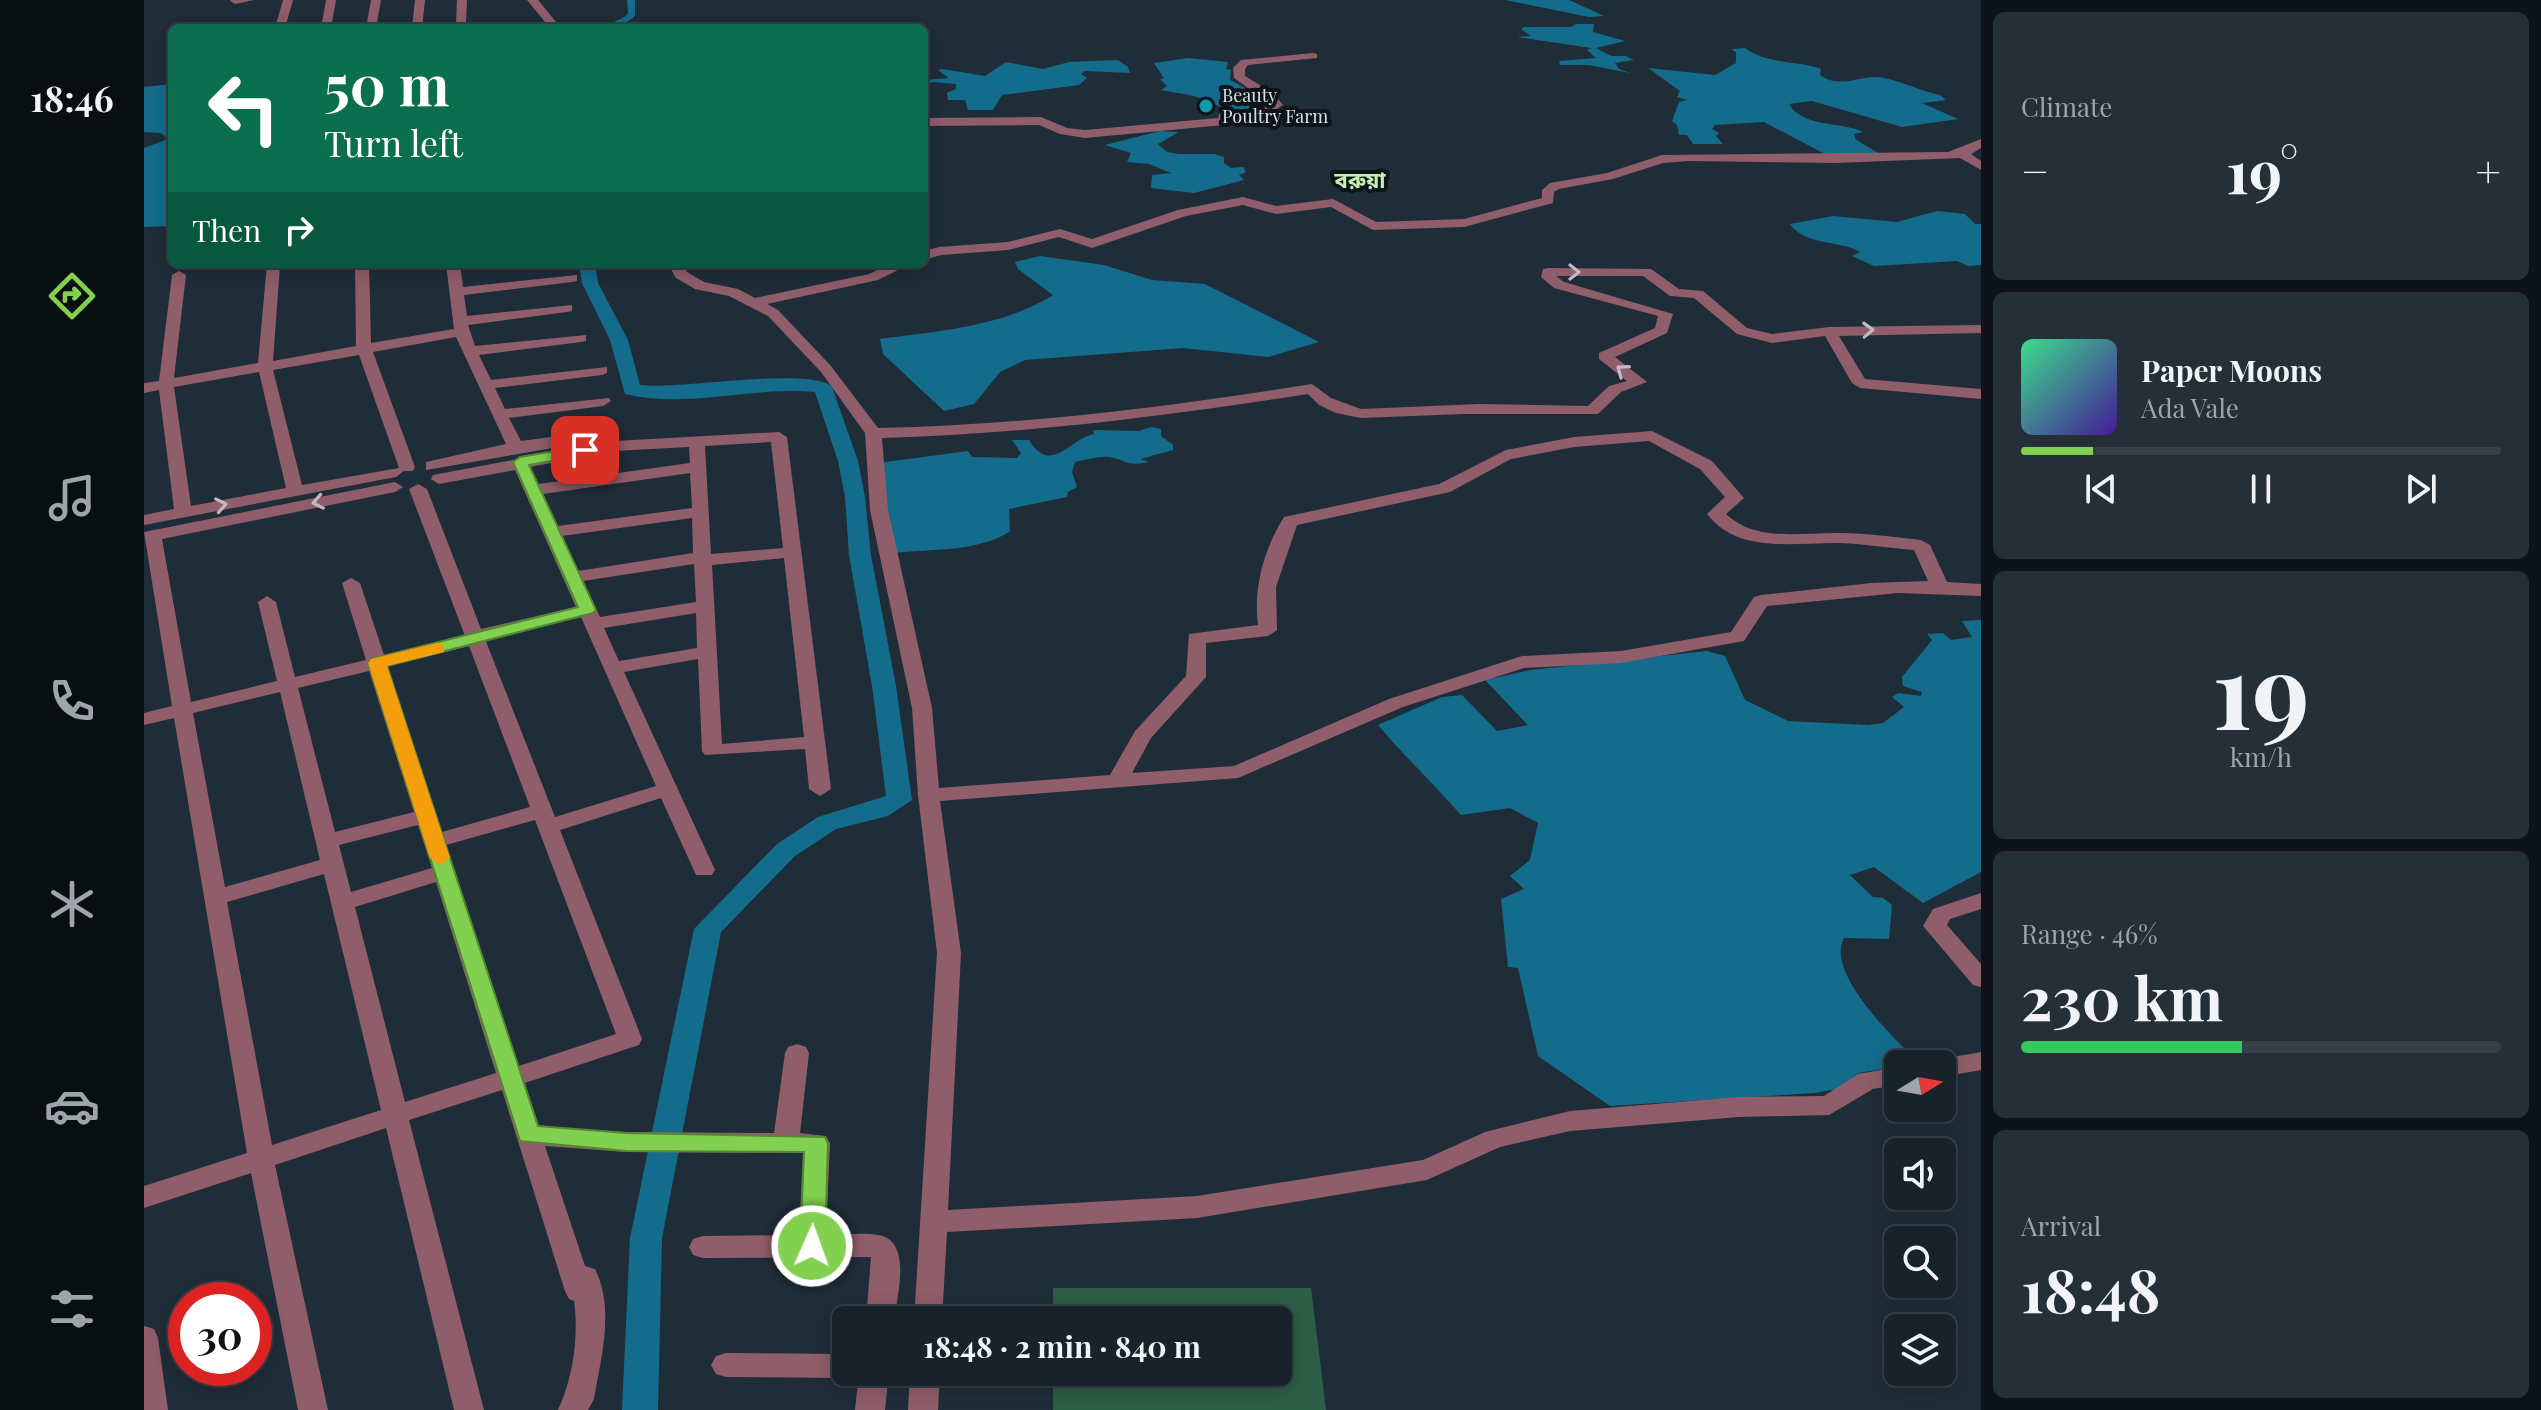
<!DOCTYPE html>
<html lang="en">
<head>
<meta charset="utf-8">
<style>
  :root { --surface:#17222b; --page:#242f37; --text:#f1f3f6; --muted:#9ea4a9; --line:#363f47; --accent:#82d04f }
  body { margin:0; font-family:"Playfair Display","Noto Sans Bengali",serif; background:var(--page); color:var(--text); height:100vh; display:flex; flex-direction:column; font-size:30px; white-space:nowrap }
  * { box-sizing:border-box; margin:0 }
  p { font-size:26px; color:var(--muted) }
  .icon { flex:none; width:44px; height:44px; fill:none; stroke:currentColor; stroke-width:2; stroke-linecap:round; stroke-linejoin:round }
  .map { position:relative; flex:1; overflow:hidden }
  .details { display:flex; flex-direction:column; gap:12px; padding:12px; background:#0d1318; width:560px }
  .details>* { flex:none }
  .guide { position:absolute; left:24px; top:24px; width:760px; height:244px; border-radius:12px; box-shadow:0 4px 20px #0003,0 0 0 2px var(--line); background:#0b6e4f; color:#fff; overflow:hidden }
  .needle { width:52px; rotate:79deg }
  .fabs { position:absolute; left:1740px; top:1050px; display:grid; gap:16px }
  .fabs a { display:grid; place-items:center; width:72px; height:72px; border-radius:12px; background:var(--surface); box-shadow:0 4px 20px #0003,0 0 0 2px var(--line); font-size:40px }
  .speed { position:absolute; left:24px; top:1282px; display:flex; gap:16px; font-size:40px; font-weight:700; text-align:center }
  .speed>* { display:grid; place-content:center; width:104px; height:104px; border-radius:50%; background:var(--surface); box-shadow:0 4px 20px #0003,0 0 0 2px var(--line); line-height:1 }
  .speed .limit { border:12px solid #d22; background:#fff; color:#111 }
  .pin { position:absolute; display:grid; place-items:center; width:68px; height:68px; color:#fff; margin:-34px; border-radius:16px; box-shadow:0 4px 12px #0006 }
  .me { position:absolute; width:88px; margin:-44px; rotate:2deg; stroke-linejoin:round; filter:drop-shadow(0 0 6px #0008) }
  .turn { display:flex; align-items:center; gap:28px; height:168px; padding:0 24px; font-size:36px }
  .turn .icon { width:104px; height:104px; stroke-width:2.5 }
  .turn b { display:block; font-size:56px; line-height:68px }
  .then { display:flex; align-items:center; height:76px; padding:0 24px; background:#0003; gap:16px; font-size:30px }
  .big { font-size:60px; font-weight:700; line-height:1.1 }
  .details .widget { flex:1; display:flex; flex-direction:column; justify-content:center; gap:12px; min-width:0; padding:0 28px; border-radius:12px; background:var(--page) }
  .details .dial { align-items:center; gap:0 }
  .dial b { font-size:104px; line-height:1 }
  .song { display:flex; align-items:center; gap:24px }
  .cover { width:96px; height:96px; border-radius:12px; background:linear-gradient(135deg,hsl(150 70% 55%),hsl(260 70% 35%)) }
  .played { height:8px; border-radius:4px; background:linear-gradient(90deg,var(--accent) 15%,var(--line) 15%) }
  .keys { display:flex; justify-content:space-around; direction:ltr }
  .heat { display:flex; justify-content:space-between; align-items:center; font-size:44px; direction:ltr }
  .charge { height:12px; border-radius:6px; background:linear-gradient(90deg,#34c759 46%,var(--line) 0) }
  .trip { position:absolute; left:688px; top:1306px; width:460px; height:80px; border-radius:12px; background:var(--surface); box-shadow:0 4px 20px #0003,0 0 0 2px var(--line); font-weight:700; line-height:80px; text-align:center }
  main { display:flex; flex:1; min-height:0 }
  .tabs { display:flex; flex-direction:column; width:144px; justify-content:space-around; align-items:center; background:#090e11; color:var(--muted) }
  .tabs .icon { width:56px; height:56px }
  .tabs .active { color:var(--accent) }
  .tabs b { font-size:36px; color:var(--text) }
  .map>svg:first-child { display:block }
  .green { fill:#2d5e47 }
  .water { fill:#146c8c }
  .lines { fill:none; stroke-linecap:round; stroke-linejoin:round }
  .canal { fill:#146c8c; fill-rule:evenodd }
  .river { fill:#146c8c; fill-rule:evenodd }
  .minor { fill:#905d6a; fill-rule:evenodd }
  .oneway { stroke:#c2b9c2 }
  .route { fill:#82d04f; stroke:#548733; stroke-width:2 }
  .slow { fill:#f59e0b }
  .culture-dot { fill:#0f9aa8; stroke:#0e151a; stroke-width:3 }
  .labels { text-anchor:middle; stroke-width:8; stroke-linejoin:round; paint-order:stroke }
  .far-poi-label { font-size:18px; fill:#d7e0e7; stroke:#0e151a; text-anchor:start }
  .far-quarter-label { font-size:22px; font-weight:bold; fill:#c4f0ac; stroke:#0e151a }
</style>
</head>
<body>
<main>
<nav class="tabs">
<b>18:46</b>
<svg class="icon active" aria-label="directions" viewBox="0 0 24 24"><path d="M12 3l9 9-9 9-9-9zM9 14v-3h6M13 9l2 2-2 2"/></svg>
<svg class="icon" aria-label="music" viewBox="0 0 24 24"><path d="M9 18V5l10-2v13"/><circle cx="6" cy="18" r="3"/><circle cx="16" cy="16" r="3"/></svg>
<svg class="icon" aria-label="phone" viewBox="0 0 24 24"><path d="M5 4h4l2 5-3 2q2 4 5 5l2-3 5 2v4C11 20 4 13 5 4z"/></svg>
<svg class="icon" aria-label="climate" viewBox="0 0 24 24"><path d="M12 3v18M4 7l16 10M4 17L20 7"/></svg>
<svg class="icon" aria-label="car" viewBox="0 0 24 24"><path d="M5 17H2v-5l4-1 3-4h7l3 4 3 1v5h-3M9 17h6M6 11h13"/><circle cx="7" cy="17" r="2"/><circle cx="17" cy="17" r="2"/></svg>
<svg class="icon" aria-label="filters" viewBox="0 0 24 24"><path d="M4 7h16M4 17h16"/><circle cx="9" cy="7" r="2"/><circle cx="15" cy="17" r="2"/></svg>
</nav>
<div class="map">
<svg width="1837" height="1410" viewBox="0 0 1837 1410">
  <rect width="100%" height="100%" fill="#1f2d39"/>
  <!-- green -->
  <polygon class="green" points="909,1288 1167,1288 1182,1410 909,1410 909,1372 1134,1372 1134,1320 909,1320"/>
  <!-- water -->
  <g class="water">
    <polygon points="1361,0 1425,0 1460,16 1445,17"/>
    <polygon points="1432,24 1450,24 1449,32 1481,41 1452,48 1467,56 1482,56 1490,60 1471,63 1475,69 1486,73 1445,65 1416,65 1415,61 1452,58 1443,50 1447,48 1373,37 1387,36 1377,29 1380,27 1427,27"/>
    <path d="M1601,48C1623,65 1654,60 1677,69L1676,75C1696,89 1713,76 1733,77C1754,79 1775,91 1796,95L1802,100L1778,103L1814,119L1758,127L1668,101L1645,104C1659,128 1697,121 1719,132L1710,134L1711,139L1739,156L1681,154L1620,122L1571,125L1568,129L1575,133L1572,136L1579,144H1549L1543,135H1535L1533,125L1528,121L1535,102L1543,100L1533,97L1536,91L1504,68L1571,75L1592,63V52L1587,49Z"/>
    <path d="M1044,58L1084,62L1082,69L1087,70L1086,80L1103,89L1099,92L1114,102L1098,113L1075,111L1076,107C1058,95 1038,94 1017,90L1023,86L1016,79L1020,78L1010,63Z"/>
    <polygon points="974,60 984,67 986,73 941,71 937,74 943,78 935,85 858,95 849,110 824,110 821,100 804,100 803,93 812,89 812,84 789,82 780,86 780,80 805,78 794,70 799,69 841,76 862,62 899,69 925,62"/>
    <polygon points="28,84 28,226 0,227 0,148 24,139 17,133 0,132 0,87"/>
    <polygon points="1016,131 1035,132 1014,144 1023,152 1035,154 1070,154 1080,157 1080,163 1087,168 1099,167 1102,172 1095,175 1100,180 1050,193 1007,188 1008,175 1027,173 1005,164 983,162 987,153 961,145"/>
    <path d="M1793,211L1821,214L1831,224H1837V265L1824,266L1813,261L1730,266L1708,256L1716,252C1694,239 1663,247 1646,224L1689,216L1753,222Z"/>
    <path d="M896,256L960,265L1008,280L1061,284L1175,342L1124,357L1039,348L881,360L856,372L830,404L800,411L739,354L736,339C795,331 858,327 909,295L874,269L871,262Z"/>
    <path d="M1007,427L1017,429V436L1029,445V450L996,459L1005,462C982,467 983,460 965,457C955,456 941,460 931,462L928,472L933,487L924,492L923,497L865,509L866,531C837,552 784,549 750,553L734,463L824,451L828,457L873,458L877,453L868,440H885C907,476 925,439 950,434L949,430L995,431Z"/>
    <path d="M1837,620V872L1779,903L1730,867L1706,875L1729,897L1739,898L1748,905L1745,939L1700,938C1681,974 1752,1040 1775,1063L1715,1073L1692,1089L1671,1093L1466,1106L1394,1056L1374,968L1364,967L1357,899L1380,889L1366,876L1386,860L1394,823L1366,808L1317,815C1290,784 1261,757 1234,725L1298,697L1318,695L1353,731L1384,725L1341,680L1387,670L1563,651L1581,656L1601,700L1644,721L1724,725L1739,723L1760,707L1748,697L1754,693L1777,696L1778,692L1759,686L1758,677L1788,640L1783,634L1799,633L1807,640L1828,637L1818,621Z"/>
  </g>
  <g class="lines">
    <!-- canal -->
    <path class="canal" d="M483,0H491V16C481,25 469,28 456,28L479,18L484,14Z"/>
    <!-- river -->
    <path class="river" d="M435,264H451L454,283L484,340L496,385C533,390 668,366 688,387L714,461L721,497L727,555L752,686L768,800L744,816L692,829L651,856L577,932L518,1238L514,1410H478L486,1238L550,929L633,844L674,817L742,796L728,686L705,555L701,497L694,461L671,392C608,386 543,409 481,394L466,340L438,283Z"/>
    <!-- minor -->
    <g class="minor">
      <polygon points="110,0 91,4 86,1 87,0"/>
      <polygon points="139,0 149,0 141,28 131,28"/>
      <polygon points="182,0 192,0 187,28 177,28"/>
      <polygon points="227,0 237,0 232,28 222,28"/>
      <polygon points="271,0 281,0 278,28 268,28"/>
      <polygon points="313,0 323,0 322,24 317,27 312,24"/>
      <polygon points="383,0 394,0 417,28 406,28"/>
      <polygon points="1169,53 1173,54 1173,58 1104,65 1101,69 1101,76 1129,93 1139,105 1122,116 1086,118 1080,125 941,138 916,134 895,125 780,126 780,118 897,117 923,128 941,130 1074,118 1076,112 1119,109 1126,104 1090,78 1089,68 1097,60"/>
      <polygon points="1837,139 1837,148 1827,154 1837,161 1837,170 1816,158 1692,163 1544,161 1519,163 1469,179 1415,189 1410,192 1409,203 1320,227 1229,230 1187,207 1132,214 1099,205 1042,216 948,248 915,237 864,250 797,255 780,260 780,251 795,247 864,242 916,229 948,239 1034,210 1099,197 1132,206 1189,199 1232,222 1320,219 1398,198 1398,190 1406,183 1463,173 1518,155 1804,152"/>
      <path d="M123,264L136,265L129,361L212,346L211,264H225L227,343L310,329L302,264H316L319,287L433,275V281L428,282L320,295L323,316L428,305V311L423,312L324,325L331,346L442,335V341L437,342L335,355L347,380L463,367V373L458,375L351,388L361,409L465,398L467,401L459,406L365,418L377,441L443,432L451,437L443,442L282,470V462L362,444L312,337L229,352L271,467L269,471H260L252,477L0,525V515L30,509L15,390L0,393V383L15,381L28,275L35,271L42,275L30,378L114,363ZM215,355L255,468L158,485L129,370ZM115,372L142,488L47,506L30,387Z"/>
      <path d="M524,264H538L543,272L560,282L594,289L611,298L725,274L747,264H766L734,280L623,304L634,310L687,366L734,428C880,425 1024,407 1168,384L1187,398L1217,409L1335,404L1444,406L1465,386L1483,381L1455,359V353L1511,328L1514,316L1410,288L1397,277L1399,269L1404,268L1507,269L1535,289L1559,291L1603,328L1628,334L1685,327L1837,325V333L1695,336L1721,379L1837,389V399L1716,388L1708,383L1681,336L1628,343L1593,334L1550,298L1526,296L1499,276H1412L1420,282L1529,314L1523,333L1471,357L1503,382L1477,392L1454,414H1319L1217,418L1192,413L1175,405L1164,394C1023,416 881,434 738,438L744,510L788,708L795,788L966,775L991,731L1042,676L1045,634L1114,625C1109,588 1120,549 1140,517L1295,484L1362,450L1430,437L1508,431L1568,461L1600,498L1582,514C1613,543 1658,532 1696,533C1723,533 1750,537 1777,540L1786,545L1803,582L1837,584V596L1754,593L1623,606L1600,641L1477,663L1380,668L1259,707L1094,778L796,801L817,953L804,1210L1053,1196L1279,1160L1341,1132L1426,1111L1595,1097L1680,1096L1714,1074L1754,1067V1085L1729,1089L1685,1115L1595,1117L1426,1131L1356,1147L1283,1180L1053,1218L803,1232L798,1320H770L793,953L774,795L768,708L726,510L721,433L677,372L624,316L585,296L551,289L532,278ZM1505,441L1556,469L1581,497L1563,514C1595,555 1651,542 1696,543C1721,544 1746,548 1770,550L1784,581L1727,583L1617,595L1610,597L1587,632L1477,651L1378,656L1245,699L1090,766L988,773L1007,738L1062,677V643L1124,636L1133,630L1132,587L1153,525L1306,492L1367,459L1430,447Z"/>
      <path d="M635,432L643,437L687,789L676,796L665,789L661,749L561,755L558,751L554,659L480,672L571,870L568,875H552L517,798L416,830L498,1039L495,1045L381,1083L395,1126L482,1132L630,1133L641,1053L644,1047L653,1044L662,1047L665,1053L656,1133L682,1136L686,1143L682,1235C699,1235 718,1232 734,1235C769,1240 753,1297 750,1320H722L727,1257L559,1258L549,1255L545,1247L549,1239L559,1236L655,1235L659,1153L482,1152L401,1146L441,1266L451,1269C471,1309 457,1357 450,1399L444,1410H414C429,1378 435,1336 430,1301L425,1299L421,1291L358,1090L265,1120L340,1410H310L242,1128L131,1165L184,1410H154L107,1173L0,1208V1186L103,1153L30,718L0,725V713L28,706L0,532L251,482L259,487L251,492L18,539L47,702L133,681L114,602L123,596L132,602L151,677L222,660L198,583L207,578L216,583L240,655L321,636L265,489L274,484L283,489L337,629L432,607L371,470L295,484L287,479L289,475L470,441ZM627,442L639,548L567,554L561,446ZM545,447L546,463L394,484L386,467L470,451ZM546,473L548,508L414,526L399,494ZM548,518L549,553L434,571L418,536ZM640,558L660,737L578,744L568,565ZM550,564L552,602L456,617L439,581ZM552,613L553,648L475,661L460,628ZM437,617L512,786L411,817L341,639ZM325,646L386,807L298,832L244,666ZM225,671L270,812L191,832L154,688ZM136,692L176,860L81,887L49,713ZM391,820L472,1034L375,1066L302,845ZM274,825L288,868L207,892L195,845ZM180,874L237,1110L128,1145L83,902ZM292,882L352,1073L261,1102L211,907Z"/>
      <polygon points="1837,893 1837,909 1806,919 1803,925 1837,964 1837,987 1829,985 1779,926 1789,909"/>
      <polygon points="1837,1052 1837,1070 1798,1077 1798,1064 1788,1064 1798,1059"/>
      <polygon points="0,1326 10,1329 14,1338 24,1410 0,1410"/>
      <polygon points="582,1353 702,1354 702,1372 714,1372 702,1378 582,1377 572,1374 567,1365 572,1356"/>
      <polygon points="715,1372 745,1372 741,1410 711,1410"/>
      <polygon points="766,1372 796,1372 794,1410 764,1410"/>
    </g>
  </g>
  <!-- one-way arrows -->
  <defs><path id="oneway-chevron" d="M-2-3.5L2.5 0L-2 3.5" fill="none" stroke-width="1.6" stroke-linecap="round" stroke-linejoin="round" transform="scale(2)"/></defs>
  <g class="oneway">
    <use href="#oneway-chevron" transform="translate(1430 272)"/>
    <use href="#oneway-chevron" transform="translate(1724 330) rotate(-2)"/>
    <use href="#oneway-chevron" transform="translate(1478 370) rotate(-144)"/>
    <use href="#oneway-chevron" transform="translate(174 502) rotate(169)"/>
    <use href="#oneway-chevron" transform="translate(77 505) rotate(-11)"/>
  </g>
  <!-- route -->
  <polygon class="route" points="441,446 447,447 447,454 385,465 452,610 449,613 243,666 394,1126 482,1133 681,1137 684,1143 681,1246 677,1253 668,1256 660,1253 656,1246 660,1152 482,1151 376,1141 224,663 227,659 434,607 369,462 376,457"/>
  <!-- slow -->
  <polygon class="slow" points="293,643 300,645 300,652 243,666 306,858 296,865 286,858 224,663 227,659"/>
  <!-- markers -->
  <circle class="culture-dot" cx="1062" cy="106" r="8"/>
  <g class="labels">
    <!-- far-poi labels -->
    <g class="far-poi-label">
      <text x="1078" y="102">Beauty<tspan x="1078" dy="21">Poultry Farm</tspan></text>
    </g>
    <!-- far-quarter labels -->
    <g class="far-quarter-label">
      <text x="1216" y="188">বরুয়া</text>
    </g>
  </g>
</svg>
<div class="fabs">
<a><svg class="needle" viewBox="-14 -14 28 28"><path d="M0-13l5 13h-10z" fill="#e53935"/><path d="M0 13l5-13h-10z" fill="#9ea4a9"/></svg></a>
<a><svg class="icon" aria-label="sound" viewBox="0 0 24 24"><path d="M4 9h4l5-4v14l-5-4H4zM17 9q2 3 0 6"/></svg></a>
<a><svg class="icon" aria-label="search" viewBox="0 0 24 24"><circle cx="10" cy="10" r="6"/><path d="M15 15l6 6"/></svg></a>
<a><svg class="icon" aria-label="layers" viewBox="0 0 24 24"><path d="M12 4l9 5-9 5-9-5zM3 14l9 5 9-5"/></svg></a>
</div>
<div class="speed"><div class="limit">30</div></div>
<div class="pin" style="left:441px;top:450px;background:#d93025"><svg class="icon" aria-label="arrive" viewBox="0 0 24 24"><path d="M6 21V4h12l-3 4 3 4H6"/></svg></div>
<svg class="me" style="left:668px;top:1246px" viewBox="-20 -20 40 40"><circle r="17" fill="#82d04f" stroke="#fff" stroke-width="3"/><path d="M0-11L8 9 0 5-8 9z" fill="#fff"/></svg>
<div class="trip">18:48 · 2 min · 840 m</div>
<div class="guide">
<div class="turn"><svg class="icon" aria-label="left" viewBox="0 0 24 24"><path d="M17 20v-9H6M10 6l-5 5 5 5"/></svg><div><b>50 m</b>Turn left</div></div>
<div class="then">Then<svg class="icon" aria-label="right" viewBox="0 0 24 24"><path d="M7 20v-9h11M14 6l5 5-5 5"/></svg></div>
</div>
</div>
<section class="details">
<div class="widget"><p>Climate</p>
<div class="heat"><a>−</a><b class="big">19°</b><a>+</a></div>
</div>
<div class="widget">
<div class="song"><i class="cover"></i><div><b>Paper Moons</b><p>Ada Vale</p></div></div>
<div class="played"></div>
<div class="keys"><svg class="icon" aria-label="previous" viewBox="0 0 24 24"><path d="M18 5L8 12l10 7zM5 5v14"/></svg><svg class="icon" aria-label="pause" viewBox="0 0 24 24"><path d="M8 5v14M16 5v14"/></svg><svg class="icon" aria-label="next" viewBox="0 0 24 24"><path d="M6 5l10 7-10 7zM19 5v14"/></svg></div>
</div>
<div class="widget dial"><b>19</b><p>km/h</p></div>
<div class="widget"><p>Range · 46%</p><b class="big">230 km</b><div class="charge"></div></div>
<div class="widget"><p>Arrival</p><b class="big">18:48</b></div>
</section>
</main>
</body>
</html>
